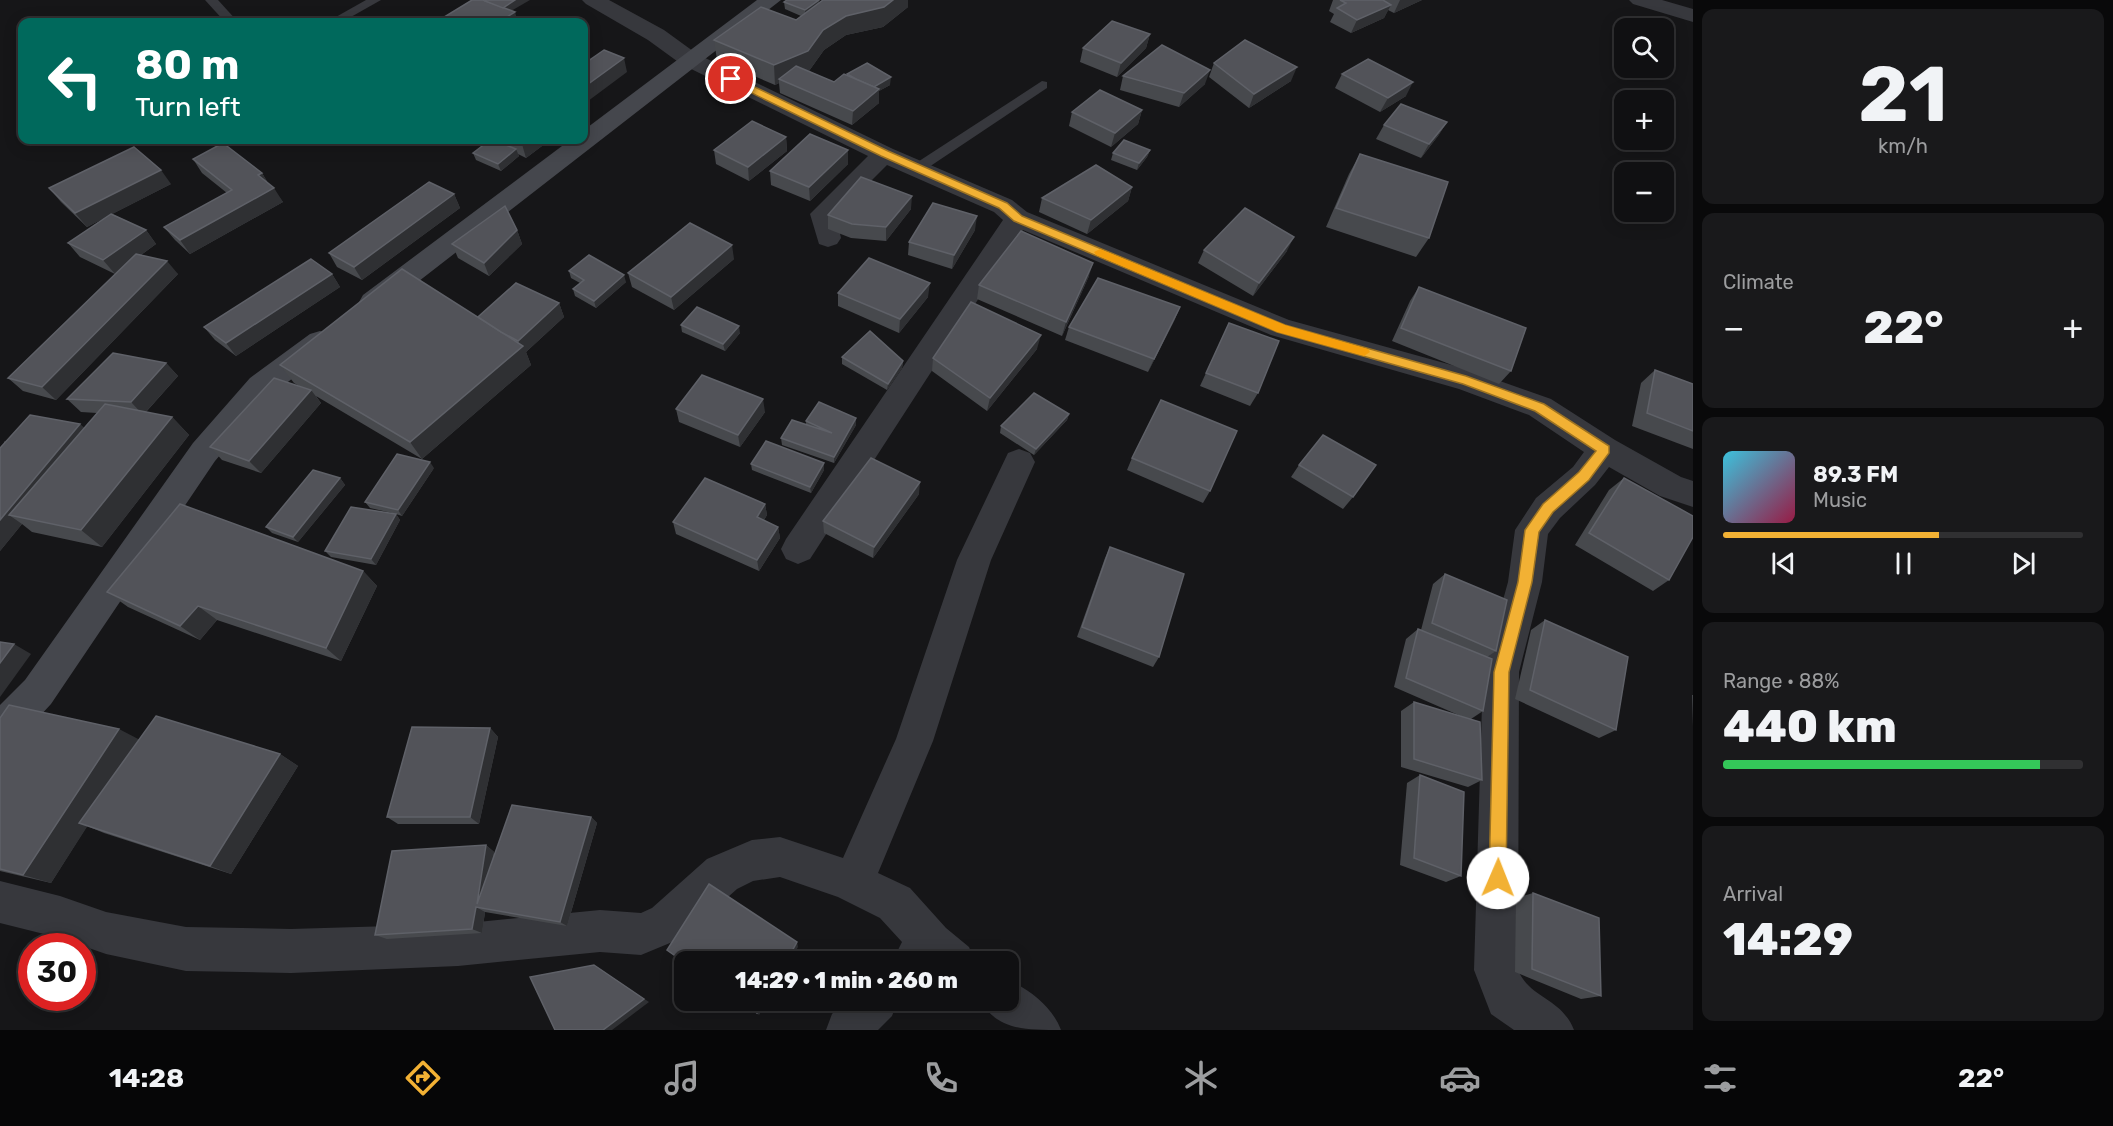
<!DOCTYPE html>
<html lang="en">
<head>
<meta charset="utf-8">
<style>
  :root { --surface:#101012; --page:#19191b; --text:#f1f3f6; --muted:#9c9d9f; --line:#303032; --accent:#f2b134 }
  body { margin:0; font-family:Rubik,sans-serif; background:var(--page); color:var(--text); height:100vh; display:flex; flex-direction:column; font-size:22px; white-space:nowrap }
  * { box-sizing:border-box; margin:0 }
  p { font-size:20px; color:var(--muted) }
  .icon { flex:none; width:33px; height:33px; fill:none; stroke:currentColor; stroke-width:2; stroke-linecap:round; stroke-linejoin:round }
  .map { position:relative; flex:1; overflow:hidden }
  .panel { display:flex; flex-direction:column; gap:9px; padding:9px; background:#09090a; width:420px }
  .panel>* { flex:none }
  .top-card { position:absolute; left:18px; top:18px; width:570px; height:126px; border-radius:12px; box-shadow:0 3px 15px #0003,0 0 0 2px var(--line); background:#00695c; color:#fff; overflow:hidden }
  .fabs { position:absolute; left:1614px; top:18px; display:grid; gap:12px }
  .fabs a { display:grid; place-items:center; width:60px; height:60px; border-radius:12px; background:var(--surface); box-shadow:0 3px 15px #0003,0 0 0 2px var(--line); font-size:30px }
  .speed { position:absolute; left:18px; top:933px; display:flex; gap:12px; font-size:30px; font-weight:700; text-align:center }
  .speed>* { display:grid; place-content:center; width:78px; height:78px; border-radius:50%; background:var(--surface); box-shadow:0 3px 15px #0003,0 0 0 2px var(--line); line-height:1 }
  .speed .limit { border:9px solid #d22; background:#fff; color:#111 }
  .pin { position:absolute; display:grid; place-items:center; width:51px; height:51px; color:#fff; margin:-26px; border:3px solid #fff; border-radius:50%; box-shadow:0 2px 6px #0007 }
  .me { position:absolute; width:66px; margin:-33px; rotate:1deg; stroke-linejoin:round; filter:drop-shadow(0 0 4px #0008) }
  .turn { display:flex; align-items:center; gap:21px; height:126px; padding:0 18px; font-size:27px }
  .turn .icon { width:78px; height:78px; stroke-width:2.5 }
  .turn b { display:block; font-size:42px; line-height:51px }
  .big { font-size:45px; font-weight:800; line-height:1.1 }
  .panel .widget { flex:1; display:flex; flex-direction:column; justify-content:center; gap:9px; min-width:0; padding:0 21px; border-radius:12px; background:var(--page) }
  .panel .dial { align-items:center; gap:0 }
  .dial b { font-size:78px; line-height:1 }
  .song { display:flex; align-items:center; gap:18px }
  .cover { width:72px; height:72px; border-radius:9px; background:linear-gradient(135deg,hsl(190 70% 55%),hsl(340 70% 35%)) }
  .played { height:6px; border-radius:3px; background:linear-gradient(90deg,var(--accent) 60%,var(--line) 60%) }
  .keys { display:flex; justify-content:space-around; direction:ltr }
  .heat { display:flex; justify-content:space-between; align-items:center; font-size:33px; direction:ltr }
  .charge { height:9px; border-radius:4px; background:linear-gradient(90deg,#34c759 88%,var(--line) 0) }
  .trip { position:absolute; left:674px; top:951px; width:345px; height:60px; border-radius:12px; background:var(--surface); box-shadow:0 3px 15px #0003,0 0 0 2px var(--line); font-weight:800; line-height:60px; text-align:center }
  .tab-bar { display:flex; height:96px; justify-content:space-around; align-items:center; background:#060607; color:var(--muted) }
  .tab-bar .icon { width:42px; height:42px }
  .tab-bar .on { color:var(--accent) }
  .tab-bar b { font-size:27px; color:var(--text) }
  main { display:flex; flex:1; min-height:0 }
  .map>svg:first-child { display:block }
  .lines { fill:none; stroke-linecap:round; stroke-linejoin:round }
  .lane { fill:#37383d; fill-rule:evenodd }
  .street { fill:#37383d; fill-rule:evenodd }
  .secondary { fill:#45474d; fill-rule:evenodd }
  .wall { fill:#47494d }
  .shaded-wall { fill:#2f3033 }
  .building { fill:#525359; stroke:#5f6168; stroke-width:1.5 }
  .route { fill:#f2b134; stroke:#9d7322; stroke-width:1.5 }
  .slow { fill:#f59e0b }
</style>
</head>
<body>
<main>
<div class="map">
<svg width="1693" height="1030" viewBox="0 0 1693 1030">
  <rect width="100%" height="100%" fill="#161618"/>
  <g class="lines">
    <!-- lane -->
    <g class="lane">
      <polygon points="205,0 218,0 238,22 225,22"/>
      <polygon points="366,0 381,0 342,22 327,22"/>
      <polygon points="1042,81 1047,82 1047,88 923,171 913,171 911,168 913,165"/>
    </g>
    <!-- street -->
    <g class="street">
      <path d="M582,0H609L664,30L697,54L893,149L1012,200L1027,212L1289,320L1466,369L1551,399L1615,440L1681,477L1693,481V507L1660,496L1609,467L1595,485L1560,518L1548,534L1542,582L1519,672L1518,970C1530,999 1561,997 1574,1030H1514L1491,1014L1474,970L1483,672L1508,582L1515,530L1536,498L1573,467L1584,452L1529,415L1459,389L1271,335L1023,230L810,559L798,564L786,559L781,549L786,539L1003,220L994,212L887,165L836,216L841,238L837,244L828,247L819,244L810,214L868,156L681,64L648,40L586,4Z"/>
      <polygon points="1629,0 1662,0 1693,9 1693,22 1633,4"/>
      <polygon points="1019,449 1030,453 1035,462 991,560 933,741 878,873 910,888 946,928 969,947 975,962 892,962 902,942 880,918 838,897 780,877 753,881 737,889 682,938 641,955 600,952 458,966 291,973 186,971 106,954 60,938 0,923 0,881 60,896 106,912 186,927 291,929 458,924 600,910 641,913 652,908 707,859 752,840 780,837 843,858 896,739 957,560 1008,453"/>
      <path d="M1008,980C1030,989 1053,1008 1061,1030C1024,1030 997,1030 980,1000H1008Z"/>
      <polygon points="845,1000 898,1000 892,1016 878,1030 826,1030 832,1014"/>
    </g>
    <!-- secondary -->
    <g class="secondary">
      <polygon points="757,0 781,0 383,309 373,312 363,309 359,302 363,295 570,140 584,140 584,130"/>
      <polygon points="320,331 330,334 334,342 330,350 272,394 215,461 51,704 13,745 0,750 0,705 25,680 193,443 250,378 310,334"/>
    </g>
  </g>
  <!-- wall -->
  <g class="wall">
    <polygon points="819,0 819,3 908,7 883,27 846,35 824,50 809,71 834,82 847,76 847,74 890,85 879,91 879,103 852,125 780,93 779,83 775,85 717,60 714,40 796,20 801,16 785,9 784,2"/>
    <polygon points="1333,0 1422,0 1394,13 1388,10 1384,18 1351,33 1330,22 1334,14 1329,11"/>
    <polygon points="1150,34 1146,48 1117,77 1080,62 1083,48"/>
    <polygon points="1214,63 1291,81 1249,108 1209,77"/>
    <polygon points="1342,74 1406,96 1380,112 1335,88"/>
    <polygon points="1123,76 1205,84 1179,107 1120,90"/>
    <polygon points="1142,110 1138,124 1111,147 1069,126 1072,112"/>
    <polygon points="1447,122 1438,136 1421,158 1376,139 1384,125"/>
    <polygon points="786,137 787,151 749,181 716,164 714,150"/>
    <polygon points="495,140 550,140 526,158 518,154 519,156 501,171 476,160 473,153 496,141"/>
    <polygon points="848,150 848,164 810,201 771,185 770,171"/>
    <polygon points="1150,150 1147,157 1137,170 1111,160 1113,153"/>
    <polygon points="1360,154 1429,238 1416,257 1326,227 1349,174"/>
    <polygon points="193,159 262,173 268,183 283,202 190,254 175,240 164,227 227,193 202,173"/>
    <polygon points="171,184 112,214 146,230 156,244 141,255 178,274 56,400 23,391 8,378 120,270 115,274 80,257 68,243 106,217 87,227 61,202 49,188"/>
    <polygon points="1132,187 1128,201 1087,234 1039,212 1042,198"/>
    <polygon points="454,194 460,208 362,280 337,267 329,253"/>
    <polygon points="911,209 886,241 851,238 828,229 828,215"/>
    <polygon points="517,230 522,244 489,276 458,258 452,244"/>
    <polygon points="975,230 952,269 908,255 909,242"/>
    <polygon points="1204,250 1287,251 1253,296 1198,263"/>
    <polygon points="734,259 674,310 632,287 628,273"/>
    <polygon points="569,271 626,282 596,308 575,296 573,289 580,283 571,278"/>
    <polygon points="332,274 340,287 236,356 215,340 204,327"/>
    <polygon points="1089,276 1062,336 977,299 979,285"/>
    <polygon points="1419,287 1511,371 1499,384 1392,341 1410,301"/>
    <polygon points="838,293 928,297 899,333 838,306"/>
    <polygon points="559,303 564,317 526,352 531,365 422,459 316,396 321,403 261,473 222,460 210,447 299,386 294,383 280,365 478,317"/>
    <polygon points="1180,307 1174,321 1148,372 1065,340 1069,327"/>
    <polygon points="1229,323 1258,393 1250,406 1200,386"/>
    <polygon points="681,325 740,333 725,351 682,332"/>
    <polygon points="1037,349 987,411 932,371 933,358"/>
    <polygon points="842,357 903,361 902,368 887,390 842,364"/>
    <polygon points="166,363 178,376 146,412 172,417 189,435 102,547 32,532 22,524 0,551 4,441 5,442 85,428 97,413 81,412 67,399"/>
    <polygon points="1655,370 1693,384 1693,449 1632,426 1641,383"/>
    <polygon points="676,409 765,412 740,447 679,422"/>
    <polygon points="1069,414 1067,420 1034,455 1000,433 1001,426"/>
    <polygon points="806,421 856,425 834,463 782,445 781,438 806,424"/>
    <polygon points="1132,458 1210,491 1203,503 1127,470"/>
    <polygon points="751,464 824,470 811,493 752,470"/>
    <polygon points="1299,465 1353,497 1343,509 1291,477"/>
    <polygon points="434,468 402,516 396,514 400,520 376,565 331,557 325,551 392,513 370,508 365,502"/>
    <polygon points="340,478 345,485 298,542 272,533 266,527"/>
    <polygon points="1624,478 1669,580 1653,591 1575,545 1609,490"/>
    <polygon points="919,494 873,558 824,533 823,521"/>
    <polygon points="765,504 767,515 764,520 778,527 780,538 759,571 676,534 673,522"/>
    <polygon points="1110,547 1159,657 1153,667 1077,637 1105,558"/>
    <polygon points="363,571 377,586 341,661 217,620 200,640 128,607 107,592"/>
    <polygon points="1445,574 1496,651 1487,657 1483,711 1471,719 1482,780 1468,787 1401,767 1401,711 1414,702 1463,717 1394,687 1406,639 1418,629 1421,630 1433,584"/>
    <polygon points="1545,620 1616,730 1599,738 1515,699 1531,630"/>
    <polygon points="1692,695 1693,695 1693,727"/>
    <polygon points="0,718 139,740 280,754 298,766 231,874 104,833 87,826 51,883 0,871"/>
    <polygon points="490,728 498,737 479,824 398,824 387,817"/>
    <polygon points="1420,775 1461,876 1446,882 1400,865 1407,783"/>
    <polygon points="591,817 597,823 567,926 485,912 482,933 387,939 375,935 486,845 494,852 494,856"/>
    <polygon points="1533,893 1601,996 1581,999 1515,972 1516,898"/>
  </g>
  <!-- shaded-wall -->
  <g class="shaded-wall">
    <polygon points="515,0 530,0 499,18 497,11"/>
    <polygon points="819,0 819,8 805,17 805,10"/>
    <polygon points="893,0 908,0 908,7 883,27 846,35 824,50 809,71 779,79 779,83 775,85 774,65 823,30 846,16"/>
    <polygon points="1400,0 1422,0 1394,13"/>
    <polygon points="1391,5 1384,18 1351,33 1357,20"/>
    <polygon points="515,12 518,22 499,22"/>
    <polygon points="1150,34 1146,48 1117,77 1121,63"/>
    <polygon points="624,58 627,72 584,104 584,87"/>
    <polygon points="1297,67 1291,81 1249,108 1254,94"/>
    <polygon points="1210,70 1205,84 1179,107 1184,93"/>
    <polygon points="891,77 890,85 879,91 879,103 852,125 853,111 871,88"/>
    <polygon points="1413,82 1406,96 1380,112 1388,98"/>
    <polygon points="1142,110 1138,124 1111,147 1115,133"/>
    <polygon points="1447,122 1438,136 1421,158 1429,144"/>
    <polygon points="786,137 787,151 749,181 748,167"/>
    <polygon points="527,140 550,140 526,158 522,144"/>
    <polygon points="516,149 519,156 501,171 498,164"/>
    <polygon points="848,150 848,164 810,201 809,187"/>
    <polygon points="1150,150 1147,157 1137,170 1139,163"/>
    <polygon points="161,170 171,184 87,227 75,213"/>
    <polygon points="262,173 270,187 258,175"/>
    <polygon points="1132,187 1128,201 1087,234 1091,220"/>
    <polygon points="274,188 283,202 190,254 180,240"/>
    <polygon points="454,194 460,208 362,280 354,267"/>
    <polygon points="912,196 911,209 886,241 886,227"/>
    <polygon points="977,216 975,230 952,269 954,255"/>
    <polygon points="146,230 156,244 115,274 103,260"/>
    <polygon points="517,230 522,244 489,276 484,263"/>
    <polygon points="1294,237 1287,251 1253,296 1259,283"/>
    <polygon points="732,245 734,259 674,310 671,297"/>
    <polygon points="167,261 178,274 56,400 42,387"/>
    <polygon points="1093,263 1089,276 1062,336 1066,322"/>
    <polygon points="332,274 340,287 236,356 226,343"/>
    <polygon points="624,275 626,282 596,308 594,301"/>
    <polygon points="930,283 928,297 899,333 900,319"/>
    <polygon points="559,303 564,317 526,352 531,365 422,459 410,442 521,348 518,341"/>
    <polygon points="1180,307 1174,321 1148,372 1154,359"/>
    <polygon points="739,326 740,333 725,351 723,344"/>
    <polygon points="1041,335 1037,349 987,411 990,398"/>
    <polygon points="903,361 902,368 887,390 888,384"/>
    <polygon points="166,363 178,376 143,415 131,402"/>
    <polygon points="311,390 321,403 261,473 249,461"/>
    <polygon points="763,399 765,412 740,447 738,435"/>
    <polygon points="1069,414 1067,420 1034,455 1036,449"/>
    <polygon points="172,417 189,435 102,547 81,530"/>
    <polygon points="856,418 856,425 834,463 834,457"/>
    <polygon points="80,424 94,436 9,515 22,524 0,551 0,520"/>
    <polygon points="430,462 434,468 402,516 398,510"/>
    <polygon points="824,463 824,470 811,493 810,487"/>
    <polygon points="340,478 345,485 298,542 293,537"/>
    <polygon points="920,482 919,494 873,558 874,547"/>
    <polygon points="765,504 767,515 758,529 757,517"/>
    <polygon points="396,514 400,520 376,565 371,559"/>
    <polygon points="778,527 780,538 759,571 757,560"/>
    <polygon points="363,571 377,586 341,661 326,648"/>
    <polygon points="198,606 217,620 200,640 180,626"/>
    <polygon points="14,644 31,654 0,697 0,663"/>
    <polygon points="490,728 498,737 479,824 470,817"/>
    <polygon points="119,729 142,741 51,883 23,875"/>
    <polygon points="280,754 298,766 231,874 210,866"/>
    <polygon points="591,817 597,823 567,926 560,922"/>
    <polygon points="486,845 494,852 486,909 477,904"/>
    <polygon points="476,907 485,912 482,933 472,929"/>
    <polygon points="797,942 798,947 790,962 786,962"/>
    <polygon points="594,965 649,1002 612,1030 603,1030"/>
    <polygon points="764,1000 768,1000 759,1015 757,1013"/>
  </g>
  <!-- building -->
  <g class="building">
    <polygon points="472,0 483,0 515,12 499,22 436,22"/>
    <polygon points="486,0 515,0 503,8 485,1"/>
    <polygon points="787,0 819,0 805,10 784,2"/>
    <polygon points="823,0 893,0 884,7 846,16 823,30 808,51 774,65 714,40 761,7 796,20"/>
    <polygon points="1340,0 1383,0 1391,5 1357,20 1337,8 1346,3"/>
    <polygon points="1112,21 1150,34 1121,63 1083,48"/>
    <polygon points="1245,40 1297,67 1254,94 1214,63"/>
    <polygon points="1162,45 1210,70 1184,93 1123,76"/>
    <polygon points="604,50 624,58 584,87 584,64"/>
    <polygon points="1368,59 1413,82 1388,98 1342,74"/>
    <polygon points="867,63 891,77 874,87 856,79 847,74"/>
    <polygon points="796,66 834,82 844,74 879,89 853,111 779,79"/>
    <polygon points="1100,90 1142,110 1115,133 1072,112"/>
    <polygon points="1401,104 1447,122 1429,144 1384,125"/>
    <polygon points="752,121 786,137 748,167 714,150"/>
    <polygon points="810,134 848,150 809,187 770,171"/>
    <polygon points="490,140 493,140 516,149 498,164 473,153"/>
    <polygon points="512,140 527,140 522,144"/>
    <polygon points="1124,140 1150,150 1139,163 1113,153"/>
    <polygon points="223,143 262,173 258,175 274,188 180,240 164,227 232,190 193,159"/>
    <polygon points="134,147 161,170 75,213 49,188"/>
    <polygon points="1360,154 1448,182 1429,238 1336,208"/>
    <polygon points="1096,165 1132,187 1091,220 1042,198"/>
    <polygon points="861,177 912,196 886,227 852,224 828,215"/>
    <polygon points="429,182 454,194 354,267 329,253"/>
    <polygon points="933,203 977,216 954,255 909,242"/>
    <polygon points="505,206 517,230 484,263 452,244"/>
    <polygon points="1245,208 1294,237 1259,283 1204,250"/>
    <polygon points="111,214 146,230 103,260 68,243"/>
    <polygon points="690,223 732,245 671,297 628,273"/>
    <polygon points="1021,231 1093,263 1066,322 979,285"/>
    <polygon points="136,254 167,261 42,387 8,378"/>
    <polygon points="589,255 624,275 594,301 573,289 584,280 569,271"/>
    <polygon points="869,258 930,283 900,319 838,293"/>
    <polygon points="311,259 332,274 226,343 204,327"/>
    <polygon points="402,269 523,346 410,442 280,365"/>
    <polygon points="1098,278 1180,307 1154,359 1069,327"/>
    <polygon points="516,283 559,303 518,341 501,332 478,317"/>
    <polygon points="1419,287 1526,328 1511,371 1401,328"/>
    <polygon points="971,302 1041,335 990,398 933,358"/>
    <polygon points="697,307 739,326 723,344 681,325"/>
    <polygon points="1229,323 1279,341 1258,393 1206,373"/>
    <polygon points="870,331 903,361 888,384 842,357"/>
    <polygon points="113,353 166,363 131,402 67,399"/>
    <polygon points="1655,370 1693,384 1693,431 1647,413"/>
    <polygon points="702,375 763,399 738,435 676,409"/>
    <polygon points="274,378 311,390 249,461 210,447"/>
    <polygon points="1034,393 1069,414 1036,449 1001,426"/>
    <polygon points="1161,400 1237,431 1210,491 1132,458"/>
    <polygon points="819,402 856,418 834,457 781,438 792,420 832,433 806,421"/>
    <polygon points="105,404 172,417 81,530 9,515"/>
    <polygon points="30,415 80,424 0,520 0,448"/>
    <polygon points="1323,435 1376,465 1353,497 1299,465"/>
    <polygon points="766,441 824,463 810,487 751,464"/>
    <polygon points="397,454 430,462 398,510 365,502"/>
    <polygon points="871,458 920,482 874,547 823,521"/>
    <polygon points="313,470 340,478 293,537 266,527"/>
    <polygon points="705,478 765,504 757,517 778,527 757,560 673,522"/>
    <polygon points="1624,478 1693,516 1693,537 1669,580 1589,533"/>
    <polygon points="180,504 363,571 326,648 198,606 180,626 107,592"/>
    <polygon points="351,507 396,514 371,559 325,551"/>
    <polygon points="1110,547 1184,574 1159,657 1082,627"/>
    <polygon points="1445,574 1507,600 1496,651 1432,623"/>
    <polygon points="1545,620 1628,657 1616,730 1530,690"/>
    <polygon points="1418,629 1492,659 1483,711 1406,678"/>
    <polygon points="0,642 14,644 0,663"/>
    <polygon points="1414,702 1480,722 1482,780 1414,759"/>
    <polygon points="9,705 119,729 23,875 0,869 0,718"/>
    <polygon points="156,716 280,754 210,866 79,823"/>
    <polygon points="412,727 490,728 470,817 387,817"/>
    <polygon points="1420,775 1464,792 1461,876 1414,858"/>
    <polygon points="512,805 591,817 560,922 476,907 472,929 375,935 392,851 486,845 477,904"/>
    <polygon points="709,884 797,942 786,962 684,962 667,950"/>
    <polygon points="1533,893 1599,918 1601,996 1532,969"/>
    <polygon points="594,965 644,999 603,1030 555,1030 530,977"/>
    <polygon points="740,1000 764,1000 757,1013"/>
  </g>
  <!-- route -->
  <polygon class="route" points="727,77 734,77 888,151 1007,203 1022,216 1285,325 1466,376 1544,404 1609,446 1609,453 1589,480 1553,512 1539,532 1532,582 1509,672 1506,878 1504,884 1498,887 1492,884 1489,878 1494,672 1518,582 1525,530 1543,504 1579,472 1596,451 1535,411 1463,384 1277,332 1014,221 999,208 881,156 727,81"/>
  <!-- slow -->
  <polygon class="slow" points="1100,249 1285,325 1368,349 1370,352 1364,356 1277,332 1096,255 1094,252"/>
</svg>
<div class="fabs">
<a><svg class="icon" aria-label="search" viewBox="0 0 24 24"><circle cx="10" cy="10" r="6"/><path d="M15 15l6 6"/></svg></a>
<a>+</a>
<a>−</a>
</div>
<div class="speed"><div class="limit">30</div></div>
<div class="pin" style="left:731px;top:79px;background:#d93025"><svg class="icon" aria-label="arrive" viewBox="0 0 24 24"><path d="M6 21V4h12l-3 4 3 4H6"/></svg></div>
<svg class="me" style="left:1498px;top:878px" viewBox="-20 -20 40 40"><circle r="19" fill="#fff"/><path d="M0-13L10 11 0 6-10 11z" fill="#f2b134"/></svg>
<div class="trip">14:29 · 1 min · 260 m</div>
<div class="top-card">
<div class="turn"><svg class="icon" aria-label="left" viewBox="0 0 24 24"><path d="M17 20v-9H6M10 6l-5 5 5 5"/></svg><div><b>80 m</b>Turn left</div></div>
</div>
</div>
<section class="panel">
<div class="widget dial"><b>21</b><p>km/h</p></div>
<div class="widget"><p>Climate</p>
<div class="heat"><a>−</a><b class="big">22°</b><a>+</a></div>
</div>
<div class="widget">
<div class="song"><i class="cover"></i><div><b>89.3 FM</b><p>Music</p></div></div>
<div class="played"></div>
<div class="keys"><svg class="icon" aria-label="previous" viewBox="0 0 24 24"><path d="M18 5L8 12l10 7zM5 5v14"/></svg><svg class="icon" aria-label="pause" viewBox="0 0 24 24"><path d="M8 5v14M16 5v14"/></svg><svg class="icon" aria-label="next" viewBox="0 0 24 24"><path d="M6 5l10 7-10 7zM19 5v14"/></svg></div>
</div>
<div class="widget"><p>Range · 88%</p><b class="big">440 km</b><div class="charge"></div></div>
<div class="widget"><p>Arrival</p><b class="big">14:29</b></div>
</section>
</main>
<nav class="tab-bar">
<b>14:28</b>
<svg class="icon on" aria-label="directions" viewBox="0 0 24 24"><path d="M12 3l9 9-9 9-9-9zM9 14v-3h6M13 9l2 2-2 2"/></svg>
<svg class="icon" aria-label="music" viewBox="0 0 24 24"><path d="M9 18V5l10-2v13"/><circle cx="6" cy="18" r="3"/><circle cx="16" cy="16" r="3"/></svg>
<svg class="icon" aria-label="phone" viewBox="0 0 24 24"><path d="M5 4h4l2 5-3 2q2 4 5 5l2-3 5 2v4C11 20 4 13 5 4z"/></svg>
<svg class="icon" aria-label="climate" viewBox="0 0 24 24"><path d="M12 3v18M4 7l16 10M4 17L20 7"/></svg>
<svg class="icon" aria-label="car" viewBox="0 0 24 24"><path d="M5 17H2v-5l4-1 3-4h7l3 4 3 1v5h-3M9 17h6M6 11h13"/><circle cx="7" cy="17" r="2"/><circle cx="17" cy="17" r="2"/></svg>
<svg class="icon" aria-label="filters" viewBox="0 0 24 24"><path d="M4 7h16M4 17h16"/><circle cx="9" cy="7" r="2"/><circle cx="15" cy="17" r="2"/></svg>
<b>22°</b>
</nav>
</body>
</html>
